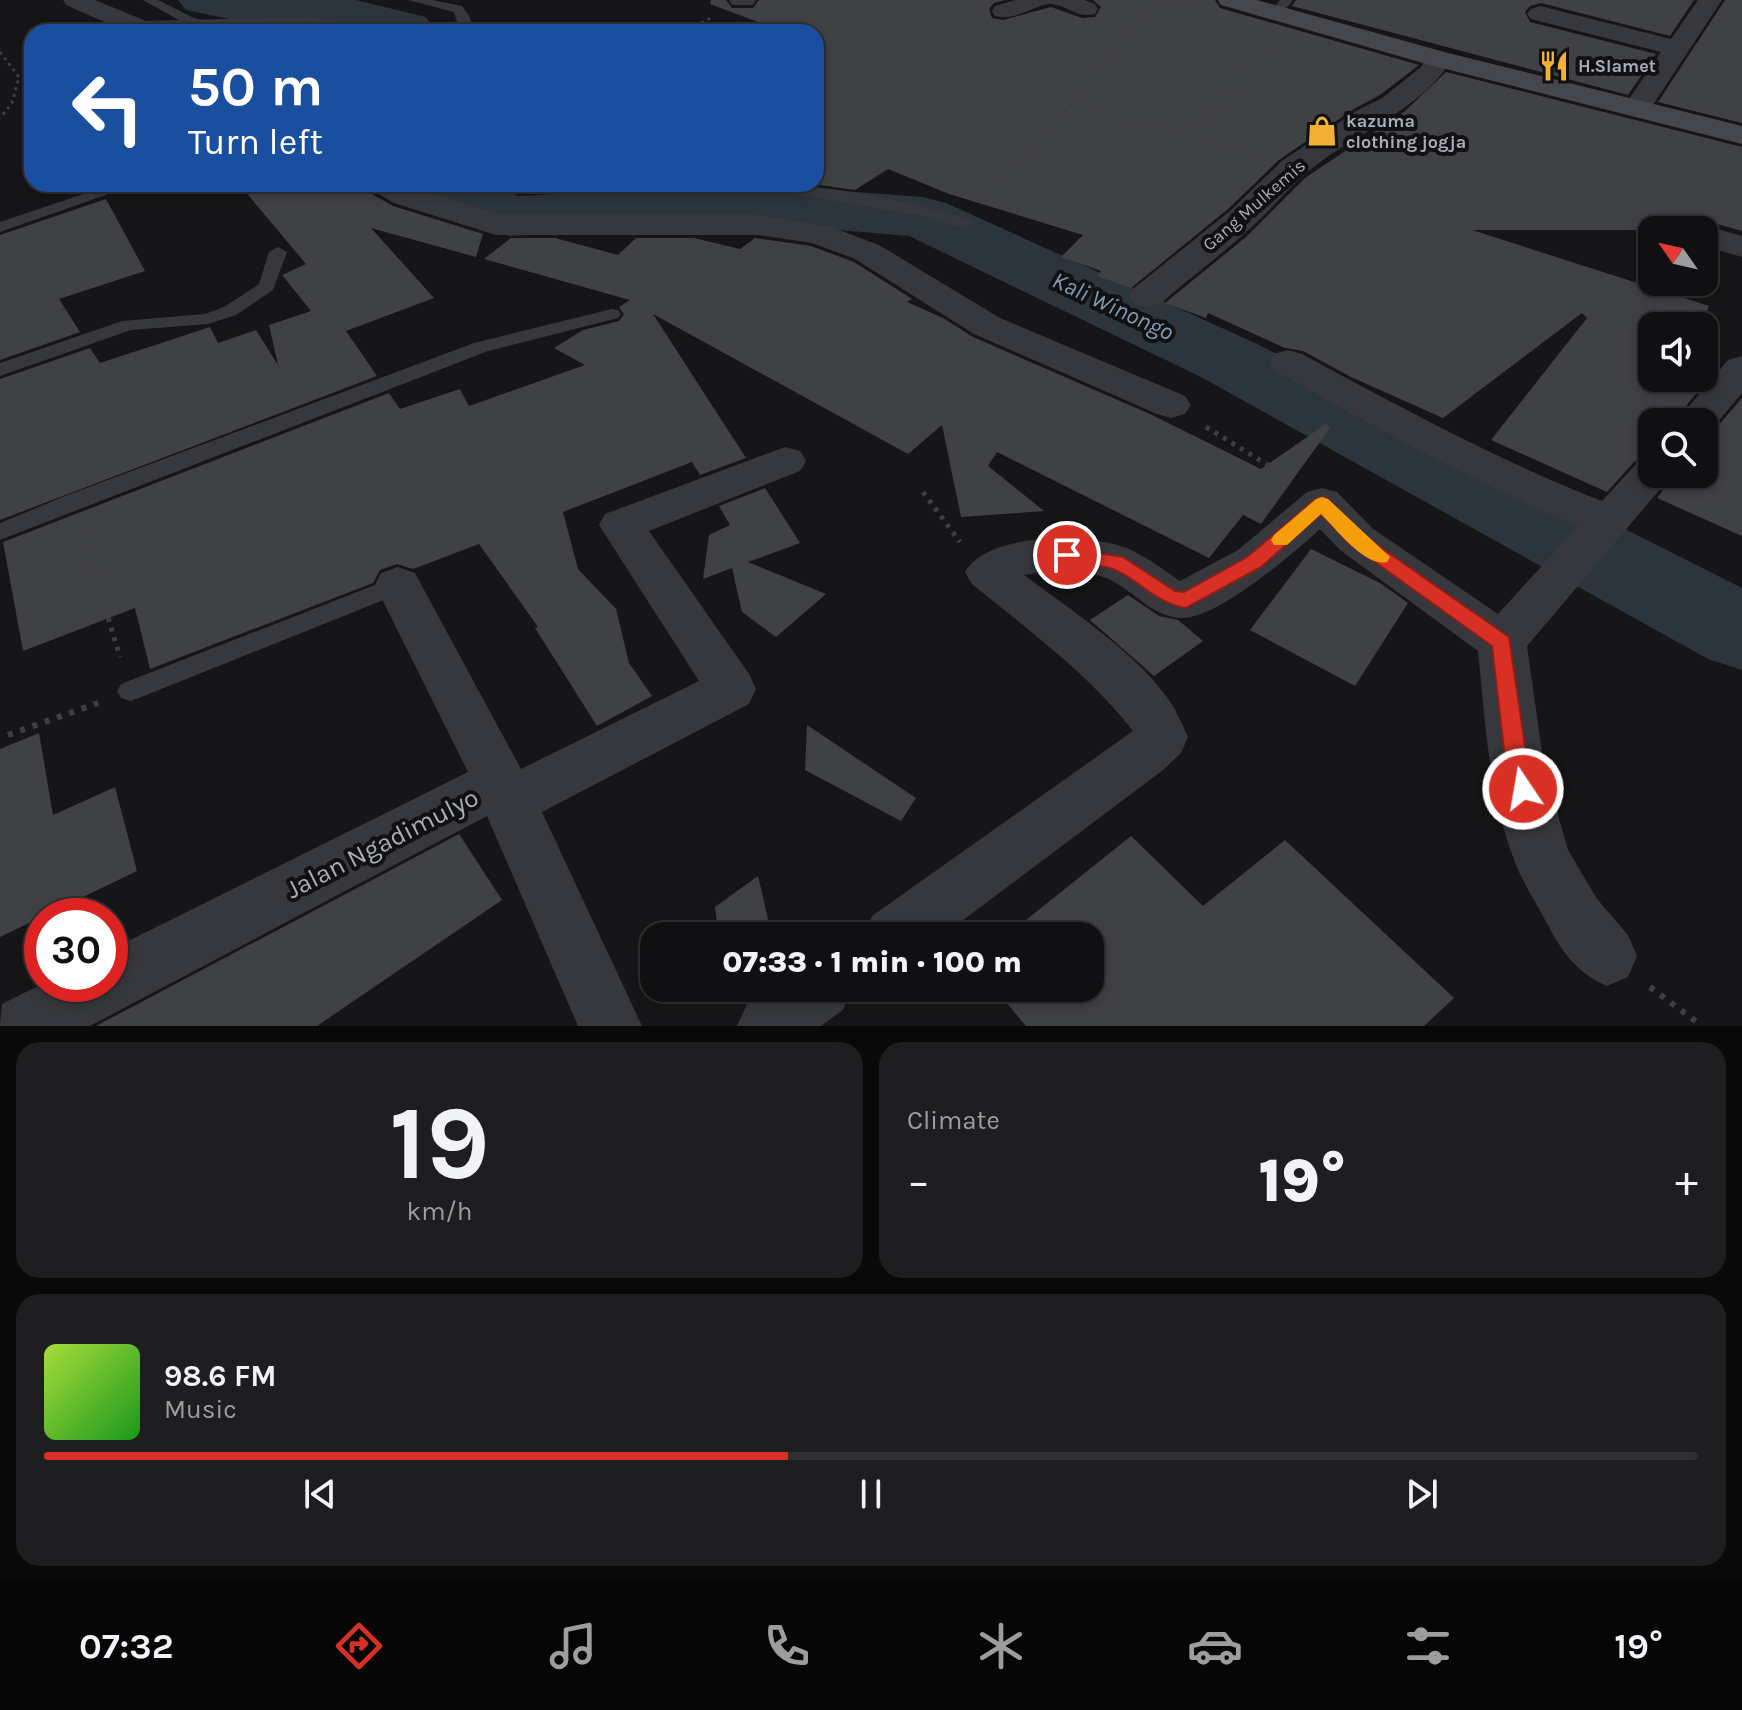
<!DOCTYPE html>
<html lang="en">
<head>
<meta charset="utf-8">
<style>
  :root { --surface:#101012; --page:#1e1e20; --text:#f1f3f6; --muted:#9c9d9f; --line:#303032; --accent:#d93025 }
  body { margin:0; font-family:Karla,sans-serif; background:var(--page); color:var(--text); height:100vh; display:flex; flex-direction:column; font-size:30px; white-space:nowrap }
  * { box-sizing:border-box; margin:0 }
  p { font-size:26px; color:var(--muted) }
  .icon { flex:none; width:44px; height:44px; fill:none; stroke:currentColor; stroke-width:2; stroke-linecap:round; stroke-linejoin:round }
  .map { position:relative; height:1026px; overflow:hidden }
  .details { display:flex; flex-direction:column; gap:16px; padding:16px; background:#09090a; flex:1 }
  .details>* { flex:none }
  .guide { position:absolute; left:24px; top:24px; width:800px; height:168px; border-radius:24px; box-shadow:0 4px 12px #0003,0 0 0 2px var(--line); background:#1a4fa0; color:#fff; overflow:hidden }
  .needle { width:52px; rotate:304deg }
  .fabs { position:absolute; left:1638px; top:216px; display:grid; gap:16px }
  .fabs a { display:grid; place-items:center; width:80px; height:80px; border-radius:16px; background:var(--surface); box-shadow:0 4px 12px #0003,0 0 0 2px var(--line); font-size:40px }
  .speed { position:absolute; left:24px; top:898px; display:flex; gap:16px; font-size:40px; font-weight:700; text-align:center }
  .speed>* { display:grid; place-content:center; width:104px; height:104px; border-radius:50%; background:var(--surface); box-shadow:0 4px 12px #0003,0 0 0 2px var(--line); line-height:1 }
  .speed .limit { border:12px solid #d22; background:#fff; color:#111 }
  .pin { position:absolute; display:grid; place-items:center; width:68px; height:68px; color:#fff; margin:-34px; border:4px solid #fff; border-radius:50%; box-shadow:0 2px 8px #0007 }
  .me { position:absolute; width:88px; margin:-44px; rotate:348deg; stroke-linejoin:round; filter:drop-shadow(0 0 6px #0008) }
  .turn { display:flex; align-items:center; gap:28px; height:168px; padding:0 32px; font-size:36px }
  .turn .icon { width:104px; height:104px; stroke-width:2.5 }
  .turn b { display:block; font-size:56px; line-height:68px }
  .big { font-size:60px; font-weight:800; line-height:1.1 }
  .details .tile { flex:1; display:flex; flex-direction:column; justify-content:center; gap:12px; min-width:0; padding:0 28px; border-radius:24px; background:var(--page) }
  .details .dial { align-items:center; gap:0 }
  .dial b { font-size:104px; line-height:1 }
  .song { display:flex; align-items:center; gap:24px }
  .cover { width:96px; height:96px; border-radius:12px; background:linear-gradient(135deg,hsl(80 70% 55%),hsl(120 70% 35%)) }
  .played { height:8px; border-radius:4px; background:linear-gradient(90deg,var(--accent) 45%,var(--line) 45%) }
  .keys { display:flex; justify-content:space-around; direction:ltr }
  .heat { display:flex; justify-content:space-between; align-items:center; font-size:44px; direction:ltr }
  .details .tiles { flex:1; display:grid; gap:16px; grid-template-columns:1fr 1fr }
  .tile:last-child { grid-column:span 2 }
  .trip { position:absolute; left:640px; top:922px; width:464px; height:80px; border-radius:24px; background:var(--surface); box-shadow:0 4px 12px #0003,0 0 0 2px var(--line); font-weight:800; line-height:80px; text-align:center }
  .tab-bar { display:flex; height:128px; justify-content:space-around; align-items:center; background:#060607; color:var(--muted) }
  .tab-bar .icon { width:56px; height:56px }
  .tab-bar .selected { color:var(--accent) }
  .tab-bar b { font-size:36px; color:var(--text) }
  .map>svg:first-child { display:block }
  .lines { fill:none; stroke-linecap:round; stroke-linejoin:round }
  .river { fill:#2c353c; fill-rule:evenodd }
  .building { fill:#404145 }
  .path-far3 { stroke:#3d3f44; stroke-width:3; stroke-dasharray:3 4; stroke-linecap:butt }
  .path-far2 { stroke:#3d3f44; stroke-width:4; stroke-dasharray:3 5; stroke-linecap:butt }
  .path-far1 { stroke:#3d3f44; stroke-width:5; stroke-dasharray:4 6; stroke-linecap:butt }
  .path { stroke:#3d3f44; stroke-width:6; stroke-dasharray:5 8; stroke-linecap:butt }
  .service { fill:#37383d; fill-rule:evenodd }
  .minor { fill:#37383d; fill-rule:evenodd }
  .secondary { fill:#45474d; fill-rule:evenodd }
  .route { fill:#d93025; stroke:#8d1f18; stroke-width:2 }
  .slow { fill:#f59e0b }
  .labels { text-anchor:middle; stroke-width:8; stroke-linejoin:round; paint-order:stroke }
  .far-poi-label { font-size:18px; font-weight:bold; fill:#a8adb8; stroke:#111113; text-anchor:start }
  .far-street-label { font-size:18px; fill:#a8adb8; stroke:#111113 }
  .water-label { font-size:24px; font-style:italic; fill:#7f9bb3; stroke:#111113 }
  .near-street-label { font-size:26px; fill:#a8adb8; stroke:#111113 }
</style>
</head>
<body>
<div class="map">
<svg width="1742" height="1026" viewBox="0 0 1742 1026">
  <rect width="100%" height="100%" fill="#161618"/>
  <g class="lines">
    <!-- river -->
    <g class="river">
      <polygon points="178,0 356,0 426,17 436,32 363,32 320,21 249,23 186,10"/>
      <path d="M401,184H488L518,196L749,184L923,197L946,203L1255,343L1742,588V670L1708,659L1201,377L909,236L732,221L510,236C479,228 419,210 401,184Z"/>
    </g>
  </g>
  <!-- building -->
  <g class="building">
    <polygon points="711,0 726,0 732,8 753,8 759,0 1005,0 994,3 989,9 992,18 1003,20 1051,7 1082,18 1095,17 1101,7 1093,0 1215,0 1220,8 1419,65 1380,95 1354,109 1280,159 1228,209 1131,288 1097,276 1101,271 1061,257 1083,235 949,194 888,169 855,190 813,184 816,184 816,32 785,32 710,4"/>
    <polygon points="1296,0 1694,0 1670,36 1541,3 1530,6 1525,12 1530,22 1656,54 1628,95 1292,6"/>
    <polygon points="1725,0 1742,0 1742,123 1658,102"/>
    <polygon points="1446,72 1742,147 1742,231 1703,220 1702,224 1690,230 1472,230 1709,306 1701,326 1652,326 1652,378 1704,378 1704,371 1712,374 1673,422 1652,422 1652,455 1635,461 1607,492 1491,440 1587,318 1582,313 1443,418 1351,377 1303,351 1285,348 1208,313 1206,318 1165,303 1246,237 1305,178 1405,111"/>
    <polygon points="239,184 363,184 372,194 393,206 483,234 476,257 371,228 434,298 346,331 377,376 0,520 0,379 90,348 100,363 210,327 218,343 256,330 278,365 269,325 311,311 282,275 306,264"/>
    <polygon points="106,199 145,271 59,299 80,332 0,360 0,235"/>
    <polygon points="511,238 555,238 618,255 636,238 694,238 740,249 755,238 811,246 854,262 912,299 907,302 943,318 973,337 1150,414 1261,469 1326,424 1330,428 1261,524 1243,515 1209,558 997,452 988,466 1044,511 961,517 942,425 908,454 653,314 746,458 700,475 692,462 563,512 578,569 616,609 629,663 652,696 597,726 535,628 538,627 479,544 413,569 397,564 380,570 373,583 150,669 135,608 23,651 3,542 389,393 400,409 460,389 469,406 585,365 554,348 583,330 619,321 624,314 619,307 630,300 484,259"/>
    <polygon points="1742,398 1742,536 1657,498 1676,474 1704,474 1704,436 1712,433"/>
    <polygon points="765,488 800,543 748,562 826,594 776,637 742,612 732,568 703,579 709,535 730,525 719,506"/>
    <polygon points="1311,549 1380,583 1408,603 1355,686 1250,630"/>
    <polygon points="1128,595 1159,616 1178,620 1203,641 1154,676 1090,620"/>
    <polygon points="807,725 916,798 901,821 805,770"/>
    <polygon points="39,733 53,815 115,787 137,871 0,937 0,749"/>
    <polygon points="459,834 502,900 317,1026 96,1026"/>
    <polygon points="1131,836 1203,906 1285,840 1454,998 1424,1026 1026,1026 994,988 1090,988 1090,936 1006,936"/>
    <polygon points="758,876 772,936 719,936 715,907"/>
  </g>
  <g class="lines">
    <!-- path-far3 -->
    <g class="path-far3">
      <polyline points="710,18 696,26 714,32"/>
      <polyline points="0,52 19,77 12,103 0,118"/>
      <polyline points="1072,103 1252,155"/>
      <polyline points="1186,135 1272,45"/>
      <polyline points="1008,174 1036,148 1144,13 1161,6 1196,5"/>
    </g>
    <!-- path-far2 -->
    <polyline class="path-far2" points="981,200 1010,172"/>
    <!-- path-far1 -->
    <g class="path-far1">
      <polyline points="1206,427 1286,476"/>
      <polyline points="923,492 960,542"/>
      <polyline points="82,532 120,657"/>
    </g>
    <!-- path -->
    <g class="path">
      <polyline points="8,735 98,703"/>
      <polyline points="1650,987 1702,1026"/>
    </g>
    <!-- service -->
    <g class="service">
      <polygon points="143,0 158,0 194,18 223,26 217,30 186,24"/>
      <polygon points="408,0 432,0 462,6 470,17 472,32 460,32 454,12"/>
      <polygon points="1280,0 1293,0 1280,16 1272,16 1270,13"/>
      <polygon points="113,184 137,184 0,232 0,222"/>
      <path d="M758,184C829,184 902,200 971,219L973,223L965,228L917,215L766,189Z"/>
      <polygon points="278,247 287,252 273,290 236,315 208,324 131,330 0,376 0,363 122,321 205,314 224,307 259,284 269,252"/>
      <polygon points="612,309 618,310 621,314 618,318 488,351 0,540 0,523 65,496 474,343"/>
      <polygon points="398,576 406,579 410,585 406,591 139,698 130,701 121,698 117,691 121,684"/>
    </g>
    <!-- minor -->
    <g class="minor">
      <polygon points="63,0 95,0 146,21 313,17 358,27 362,32 127,32 66,5"/>
      <polygon points="729,0 756,0 753,5 732,5"/>
      <path d="M1015,0H1084L1095,4L1098,9L1095,14C1077,19 1067,5 1051,4C1036,3 1017,22 995,16L992,11L995,6Z"/>
      <polygon points="1698,0 1722,0 1647,114 1637,117 1627,114 1623,108 1661,52 1531,19 1527,14 1531,9 1540,6 1671,39"/>
      <path d="M1439,51L1448,53L1452,59C1421,112 1348,135 1303,176C1286,191 1271,209 1255,224C1225,252 1191,277 1160,304L1147,307L1134,304L1129,296L1134,288L1230,211L1282,161L1356,111L1382,98L1421,67L1430,53Z"/>
      <polygon points="368,184 407,184 498,215 758,215 831,227 879,245 1000,318 1185,396 1191,405 1185,414 1171,418 1157,414 974,334 855,259 812,243 758,235 496,235 394,203 373,191"/>
      <polygon points="1706,226 1742,236 1742,257 1704,246 1704,230 1693,230"/>
      <path d="M1288,350L1302,354C1400,407 1497,460 1602,501L1637,463L1652,458V474H1673L1527,646L1544,766L1568,850L1597,899L1628,935L1637,956L1628,977L1607,986C1574,972 1559,947 1543,916C1533,898 1522,881 1515,862C1489,797 1485,720 1478,651L1340,550L1320,529C1294,553 1219,617 1184,618C1149,618 1133,587 1103,577C1079,569 1049,571 1024,575C1072,611 1139,654 1171,703C1178,714 1183,726 1188,737L1181,753L1163,770L942,936H863L872,916L1133,731C1088,673 1028,630 972,584L965,572C988,531 1095,532 1133,551C1150,559 1165,571 1180,581L1238,550L1307,492L1322,488L1337,492L1372,528L1498,614L1578,526C1473,482 1374,427 1274,370L1269,362L1274,354Z"/>
      <polygon points="1742,356 1742,393 1710,431 1704,433 1704,422 1676,422 1728,360"/>
      <polygon points="785,447 800,451 806,461 800,471 649,531 749,674 756,689 749,704 542,812 642,1026 578,1026 487,816 90,1026 0,1026 2,1004 42,984 110,984 110,950 468,772 375,585 381,573 398,567 415,573 521,769 699,681 599,525 605,514"/>
      <polygon points="768,988 852,988 843,1010 821,1026 737,1026 747,1004"/>
    </g>
    <!-- secondary -->
    <polygon class="secondary" points="1218,0 1257,0 1448,53 1742,126 1742,144 1430,65 1221,5"/>
  </g>
  <!-- route -->
  <path class="route" d="M1322,497L1328,499L1363,535L1509,637L1528,766L1534,789L1531,796L1523,799L1515,796L1506,766L1492,646L1350,544L1321,514L1261,567L1186,608C1153,602 1141,581 1113,569C1097,562 1068,570 1058,555L1067,548L1123,557L1175,591L1184,592L1247,557L1316,499Z"/>
  <!-- slow -->
  <path class="slow" d="M1322,497L1328,499L1390,557L1387,562C1366,568 1335,528 1321,514L1287,545H1274L1271,540L1274,535L1316,499Z"/>
  <!-- icons -->
  <defs>
    <g id="restaurant-bare" transform="scale(2.4)"><path d="M-5-6h1v4h1v-4h1v4h1v-4h1v5L-1.5 .5V6h-2V.5L-5-1ZM5-6V6H3V1.5H1.5Q1.5-4 5-6Z" fill="#f2b134" stroke="#111113" stroke-width="2.5" paint-order="stroke"/></g>
    <g id="shop-bare" transform="scale(2.4)"><path d="M-5-2.5h2.3a2.7 3.5 0 0 1 5.4 0H5L5.5 6h-11ZM-1.5-2.5h3a1.5 2.3 0 0 0-3 0Z" fill="#f2b134" stroke="#111113" stroke-width="2.5" paint-order="stroke"/></g>
  </defs>
  <g fill-rule="evenodd">
    <use href="#restaurant-bare" x="1554" y="66"/>
    <use href="#shop-bare" x="1322" y="131"/>
  </g>
  <g class="labels">
    <!-- far-poi labels -->
    <g class="far-poi-label">
      <text x="1578" y="72">H.Slamet</text>
      <text x="1346" y="127">kazuma<tspan x="1346" dy="21">clothing jogja</tspan></text>
    </g>
    <!-- far-street labels -->
    <g class="far-street-label">
      <text transform="translate(1254 205) rotate(-41)" y="6">Gang Mulkemis</text>
    </g>
    <!-- water labels -->
    <g class="water-label">
      <text transform="translate(1113 306) rotate(25)" y="8">Kali Winongo</text>
    </g>
    <!-- near-street labels -->
    <g class="near-street-label">
      <text transform="translate(382 843) rotate(-27)" y="9">Jalan Ngadimulyo</text>
    </g>
  </g>
</svg>
<div class="fabs">
<a><svg class="needle" viewBox="-14 -14 28 28"><path d="M0-13l5 13h-10z" fill="#e53935"/><path d="M0 13l5-13h-10z" fill="#9c9d9f"/></svg></a>
<a><svg class="icon" aria-label="sound" viewBox="0 0 24 24"><path d="M4 9h4l5-4v14l-5-4H4zM17 9q2 3 0 6"/></svg></a>
<a><svg class="icon" aria-label="search" viewBox="0 0 24 24"><circle cx="10" cy="10" r="6"/><path d="M15 15l6 6"/></svg></a>
</div>
<div class="speed"><div class="limit">30</div></div>
<div class="pin" style="left:1067px;top:555px;background:#d93025"><svg class="icon" aria-label="arrive" viewBox="0 0 24 24"><path d="M6 21V4h12l-3 4 3 4H6"/></svg></div>
<svg class="me" style="left:1523px;top:789px" viewBox="-20 -20 40 40"><circle r="17" fill="#d93025" stroke="#fff" stroke-width="3"/><path d="M0-11L8 9 0 5-8 9z" fill="#fff"/></svg>
<div class="trip">07:33 · 1 min · 100 m</div>
<div class="guide">
<div class="turn"><svg class="icon" aria-label="left" viewBox="0 0 24 24"><path d="M17 20v-9H6M10 6l-5 5 5 5"/></svg><div><b>50 m</b>Turn left</div></div>
</div>
</div>
<section class="details">
<div class="tiles">
<div class="tile dial"><b>19</b><p>km/h</p></div>
<div class="tile"><p>Climate</p>
<div class="heat"><a>−</a><b class="big">19°</b><a>+</a></div>
</div>
<div class="tile">
<div class="song"><i class="cover"></i><div><b>98.6 FM</b><p>Music</p></div></div>
<div class="played"></div>
<div class="keys"><svg class="icon" aria-label="previous" viewBox="0 0 24 24"><path d="M18 5L8 12l10 7zM5 5v14"/></svg><svg class="icon" aria-label="pause" viewBox="0 0 24 24"><path d="M8 5v14M16 5v14"/></svg><svg class="icon" aria-label="next" viewBox="0 0 24 24"><path d="M6 5l10 7-10 7zM19 5v14"/></svg></div>
</div>
</div>
</section>
<nav class="tab-bar">
<b>07:32</b>
<svg class="icon selected" aria-label="directions" viewBox="0 0 24 24"><path d="M12 3l9 9-9 9-9-9zM9 14v-3h6M13 9l2 2-2 2"/></svg>
<svg class="icon" aria-label="music" viewBox="0 0 24 24"><path d="M9 18V5l10-2v13"/><circle cx="6" cy="18" r="3"/><circle cx="16" cy="16" r="3"/></svg>
<svg class="icon" aria-label="phone" viewBox="0 0 24 24"><path d="M5 4h4l2 5-3 2q2 4 5 5l2-3 5 2v4C11 20 4 13 5 4z"/></svg>
<svg class="icon" aria-label="climate" viewBox="0 0 24 24"><path d="M12 3v18M4 7l16 10M4 17L20 7"/></svg>
<svg class="icon" aria-label="car" viewBox="0 0 24 24"><path d="M5 17H2v-5l4-1 3-4h7l3 4 3 1v5h-3M9 17h6M6 11h13"/><circle cx="7" cy="17" r="2"/><circle cx="17" cy="17" r="2"/></svg>
<svg class="icon" aria-label="filters" viewBox="0 0 24 24"><path d="M4 7h16M4 17h16"/><circle cx="9" cy="7" r="2"/><circle cx="15" cy="17" r="2"/></svg>
<b>19°</b>
</nav>
</body>
</html>
